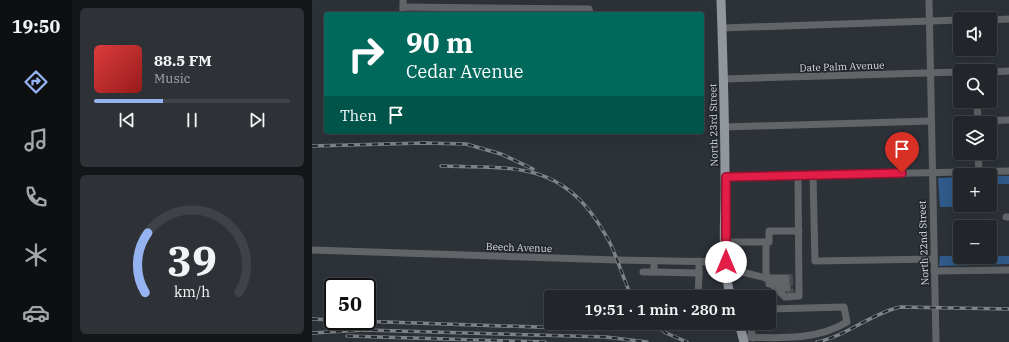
<!DOCTYPE html>
<html lang="en">
<head>
<meta charset="utf-8">
<style>
  :root { --surface:#22262b; --page:#2e3237; --text:#f1f3f6; --muted:#a2a5a9; --line:#3f4347; --accent:#95b2f1 }
  body { margin:0; font-family:"IBM Plex Serif",serif; background:var(--page); color:var(--text); height:100vh; display:flex; flex-direction:column; font-size:15px; white-space:nowrap }
  * { box-sizing:border-box; margin:0 }
  p { font-size:13px; color:var(--muted) }
  .icon { flex:none; width:22px; height:22px; fill:none; stroke:currentColor; stroke-width:2; stroke-linecap:round; stroke-linejoin:round }
  .map { position:relative; flex:1; overflow:hidden }
  .sheet { display:flex; flex-direction:column; gap:8px; padding:8px; background:#131518; width:240px }
  .sheet>* { flex:none }
  .hud { position:absolute; left:12px; top:12px; width:380px; height:122px; border-radius:4px; box-shadow:0 4px 16px #0002,0 0 0 1px var(--line); background:#00695c; color:#fff; overflow:hidden }
  .buttons { position:absolute; left:641px; top:12px; display:grid; gap:8px }
  .buttons a { display:grid; place-items:center; width:44px; height:44px; border-radius:4px; background:var(--surface); box-shadow:0 4px 16px #0002,0 0 0 1px var(--line); font-size:20px }
  .speed { position:absolute; left:12px; top:278px; display:flex; gap:8px; font-size:20px; font-weight:700; text-align:center }
  .speed>* { display:grid; place-content:center; width:52px; height:52px; border-radius:50%; background:var(--surface); box-shadow:0 4px 16px #0002,0 0 0 1px var(--line); line-height:1 }
  .speed .limit { border:2px solid #111; border-radius:6px; background:#fff; color:#111 }
  .pin { position:absolute; display:grid; place-items:center; width:34px; height:34px; color:#fff; margin:-41px -17px; border-radius:50% 50% 50% 0; rotate:-45deg; box-shadow:0 0 4px #0007 }
  .pin .icon { rotate:45deg }
  .me { position:absolute; width:44px; margin:-22px; rotate:0deg; stroke-linejoin:round; filter:drop-shadow(0 0 3px #0008) }
  .turn { display:flex; align-items:center; gap:14px; height:84px; padding:0 16px; font-size:18px }
  .turn .icon { width:52px; height:52px; stroke-width:2.5 }
  .turn b { display:block; font-size:28px; line-height:34px }
  .then { display:flex; align-items:center; height:38px; padding:0 16px; background:#0003; gap:8px; font-size:15px }
  .sheet .tile { flex:1; display:flex; flex-direction:column; justify-content:center; gap:6px; min-width:0; padding:0 14px; border-radius:6px; background:var(--page) }
  .sheet .dial { align-items:center; gap:0 }
  .dial svg { height:104px; overflow:visible; fill:none; stroke:var(--line); stroke-width:7; stroke-linecap:round; text-anchor:middle }
  .dial text { fill:var(--text); stroke:none }
  .song { display:flex; align-items:center; gap:12px }
  .cover { width:48px; height:48px; border-radius:6px; background:linear-gradient(135deg,hsl(0 70% 55%),hsl(0 70% 35%)) }
  .played { height:4px; border-radius:2px; background:linear-gradient(90deg,var(--accent) 35%,var(--line) 35%) }
  .keys { display:flex; justify-content:space-around; direction:ltr }
  .trip { position:absolute; left:232px; top:290px; width:232px; height:40px; border-radius:4px; background:var(--surface); box-shadow:0 4px 16px #0002,0 0 0 1px var(--line); font-weight:600; line-height:40px; text-align:center }
  main { display:flex; flex:1; min-height:0 }
  .tab-bar { display:flex; flex-direction:column; width:72px; justify-content:space-around; align-items:center; background:#0e0f11; color:var(--muted) }
  .tab-bar .icon { width:28px; height:28px }
  .tab-bar .selected { color:var(--accent) }
  .tab-bar b { font-size:18px; color:var(--text) }
  .map>svg:first-child { display:block }
  .green { fill:#305b8b }
  .lines { fill:none; stroke-linecap:round; stroke-linejoin:round }
  .minor-tunnel { stroke:#474c52; stroke-width:7; stroke-dasharray:7 3.5; stroke-linecap:butt }
  .minor { stroke:#626568; stroke-width:7 }
  .major { stroke:#91979d; stroke-width:9 }
  .rail-casing { stroke:#7f8489; stroke-width:3.5 }
  .rail { stroke:#23282e; stroke-width:2; stroke-dasharray:6; stroke-linecap:butt }
  .route-casing { stroke:#92132f; stroke-width:10 }
  .route { stroke:#e11d48; stroke-width:7 }
  .labels { text-anchor:middle; stroke-width:3.5; stroke-linejoin:round; paint-order:stroke }
  .street-label { font-size:10px; fill:#d8dce0; stroke:#23282e }
</style>
</head>
<body>
<main>
<nav class="tab-bar">
<b>19:50</b>
<svg class="icon selected" aria-label="directions" viewBox="0 0 24 24"><path d="M12 3l9 9-9 9-9-9zM9 14v-3h6M13 9l2 2-2 2"/></svg>
<svg class="icon" aria-label="music" viewBox="0 0 24 24"><path d="M9 18V5l10-2v13"/><circle cx="6" cy="18" r="3"/><circle cx="16" cy="16" r="3"/></svg>
<svg class="icon" aria-label="phone" viewBox="0 0 24 24"><path d="M5 4h4l2 5-3 2q2 4 5 5l2-3 5 2v4C11 20 4 13 5 4z"/></svg>
<svg class="icon" aria-label="climate" viewBox="0 0 24 24"><path d="M12 3v18M4 7l16 10M4 17L20 7"/></svg>
<svg class="icon" aria-label="car" viewBox="0 0 24 24"><path d="M5 17H2v-5l4-1 3-4h7l3 4 3 1v5h-3M9 17h6M6 11h13"/><circle cx="7" cy="17" r="2"/><circle cx="17" cy="17" r="2"/></svg>
</nav>
<section class="sheet">
<div class="tile">
<div class="song"><i class="cover"></i><div><b>88.5 FM</b><p>Music</p></div></div>
<div class="played"></div>
<div class="keys"><svg class="icon" aria-label="previous" viewBox="0 0 24 24"><path d="M18 5L8 12l10 7zM5 5v14"/></svg><svg class="icon" aria-label="pause" viewBox="0 0 24 24"><path d="M8 5v14M16 5v14"/></svg><svg class="icon" aria-label="next" viewBox="0 0 24 24"><path d="M6 5l10 7-10 7zM19 5v14"/></svg></div>
</div>
<div class="tile dial"><svg viewBox="0 0 100 80">
<path d="M14 69A42 42 0 1 1 86 69"/>
<path d="M14 69A42 42 0 0 1 16 23" stroke="#95b2f1"/>
<text x="50" y="56" font-size="32" font-weight="700">39</text>
<text x="50" y="72" font-size="11">km/h</text>
</svg></div>
</section>
<div class="map">
<svg width="697" height="342" viewBox="0 0 697 342">
  <rect width="100%" height="100%" fill="#2d3239"/>
  <!-- green -->
  <g class="green">
    <rect x="678" y="176" width="19" height="8"/>
    <polygon points="648,177 648,205 661,205 661,207 628,207 626,178"/>
    <polygon points="628,256 697,256 697,264 627,266"/>
  </g>
  <g class="lines">
    <!-- minor-tunnel -->
    <g class="minor-tunnel">
      <polyline points="474,278 483,277"/>
      <polyline points="474,283 484,283"/>
      <polyline points="475,292 484,292"/>
    </g>
    <!-- minor -->
    <g class="minor">
      <polyline points="91,0 91,14"/>
      <polyline points="617,0 624,342"/>
      <polyline points="91,7 277,9 278,14"/>
      <polyline points="678,20 697,19"/>
      <polyline points="410,28 648,20"/>
      <polyline points="678,72 697,71"/>
      <polyline points="412,79 648,72"/>
      <polyline points="665,101 666,123"/>
      <polyline points="666,121 697,120"/>
      <polyline points="412,127 619,121"/>
      <polyline points="666,153 667,171"/>
      <polyline points="501,175 503,261 622,259"/>
      <polyline points="413,177 697,171"/>
      <polyline points="694,217 697,217"/>
      <polyline points="414,242 457,242 457,231 487,231"/>
      <polyline points="454,242 454,278 474,278"/>
      <polyline points="0,250 305,260 414,262"/>
      <polyline points="622,271 697,270"/>
      <polyline points="331,272 342,272 342,261"/>
      <polyline points="342,272 387,273 387,261"/>
      <polyline points="414,272 426,271 454,278 473,297 487,296 486,176"/>
      <polyline points="457,284 474,283"/>
      <polyline points="463,289 475,288"/>
      <polyline points="386,297 387,273"/>
      <polyline points="437,323 441,338"/>
      <path d="M431,337C466,338 504,341 535,322L532,307L457,309"/>
    </g>
    <!-- major -->
    <g class="major">
      <path d="M409,0C411,60 413,119 413,179C414,216 408,262 419,297"/>
      <polyline points="427,323 432,342"/>
    </g>
    <!-- rail casing -->
    <g class="rail-casing">
      <g id="rail">
        <polyline points="0,146 112,143 154,144 189,154 221,169"/>
        <path d="M129,166C208,168 254,161 297,241C306,259 311,279 320,297"/>
        <polyline points="0,319 21,320"/>
        <polyline points="45,321 253,328"/>
        <polyline points="341,323 354,333 375,342"/>
        <polyline points="0,333 53,330 294,337 335,342"/>
        <polyline points="35,336 233,342"/>
        <path d="M505,342C535,336 558,314 588,307L697,309"/>
      </g>
    </g>
    <!-- rail -->
    <use href="#rail" class="rail"/>
  </g>
  <g class="lines">
    <!-- route casing -->
    <g class="route-casing">
      <polyline id="route" points="414,262 414,177 590,173"/>
    </g>
    <!-- route -->
    <use href="#route" class="route"/>
  </g>
  <g class="labels">
    <!-- street labels -->
    <g class="street-label">
      <text transform="translate(530 66) rotate(-2)" y="4">Date Palm Avenue</text>
      <text transform="translate(401 125) rotate(-91)" y="4">North 23rd Street</text>
      <text transform="translate(611 243) rotate(-92)" y="4">North 22nd Street</text>
      <text transform="translate(207 247) rotate(2)" y="4">Beech Avenue</text>
    </g>
  </g>
</svg>
<div class="buttons">
<a><svg class="icon" aria-label="sound" viewBox="0 0 24 24"><path d="M4 9h4l5-4v14l-5-4H4zM17 9q2 3 0 6"/></svg></a>
<a><svg class="icon" aria-label="search" viewBox="0 0 24 24"><circle cx="10" cy="10" r="6"/><path d="M15 15l6 6"/></svg></a>
<a><svg class="icon" aria-label="layers" viewBox="0 0 24 24"><path d="M12 4l9 5-9 5-9-5zM3 14l9 5 9-5"/></svg></a>
<a>+</a>
<a>−</a>
</div>
<div class="speed"><div class="limit">50</div></div>
<div class="pin" style="left:590px;top:173px;background:#d93025"><svg class="icon" aria-label="arrive" viewBox="0 0 24 24"><path d="M6 21V4h12l-3 4 3 4H6"/></svg></div>
<svg class="me" style="left:414px;top:262px" viewBox="-20 -20 40 40"><circle r="19" fill="#fff"/><path d="M0-13L10 11 0 6-10 11z" fill="#e11d48"/></svg>
<div class="trip">19:51 · 1 min · 280 m</div>
<div class="hud">
<div class="turn"><svg class="icon" aria-label="right" viewBox="0 0 24 24"><path d="M7 20v-9h11M14 6l5 5-5 5"/></svg><div><b>90 m</b>Cedar Avenue</div></div>
<div class="then">Then<svg class="icon" aria-label="arrive" viewBox="0 0 24 24"><path d="M6 21V4h12l-3 4 3 4H6"/></svg></div>
</div>
</div>
</main>
</body>
</html>
